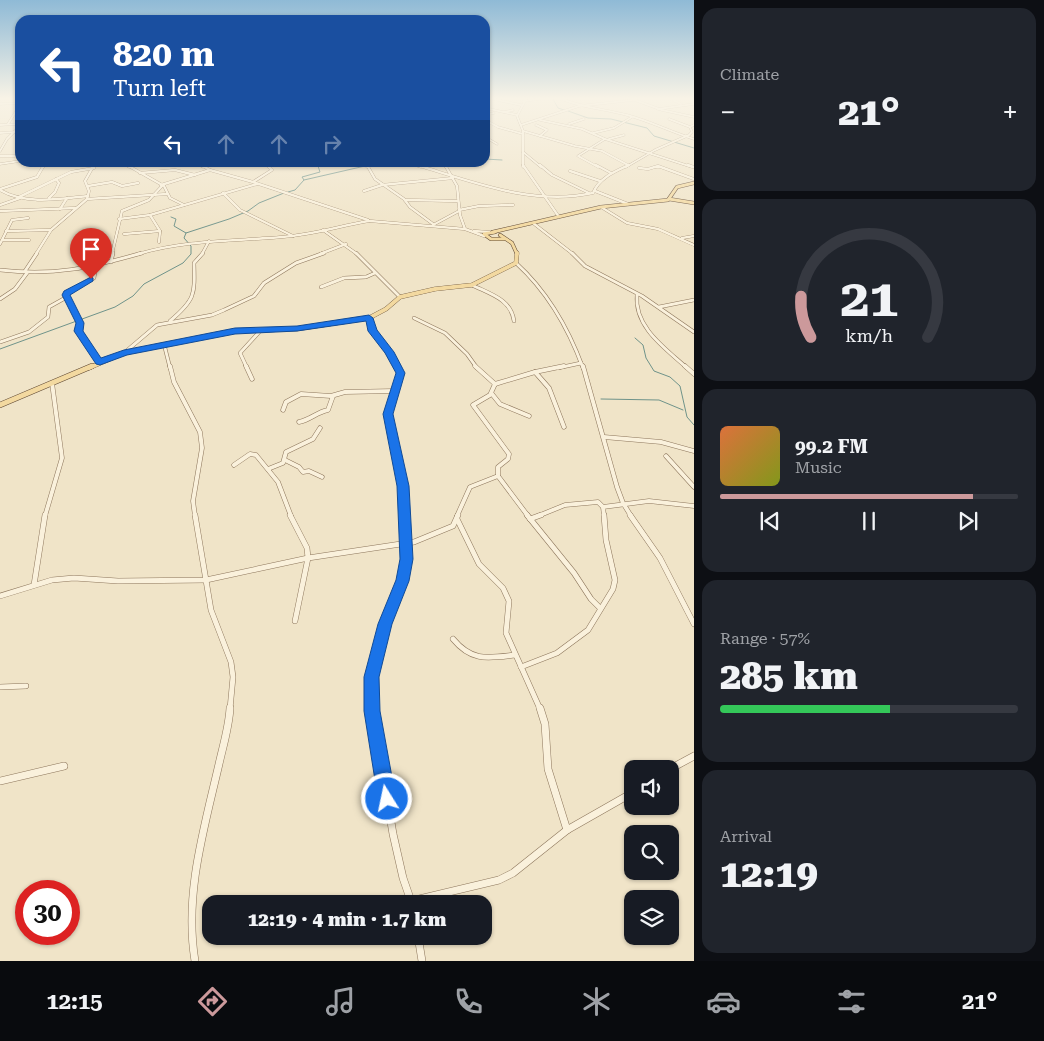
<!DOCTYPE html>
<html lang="en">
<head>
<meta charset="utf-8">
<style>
  :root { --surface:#171b24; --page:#20242c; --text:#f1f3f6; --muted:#9ea1a6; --line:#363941; --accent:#cc999b }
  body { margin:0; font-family:"Roboto Serif",serif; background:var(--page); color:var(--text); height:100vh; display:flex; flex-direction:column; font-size:19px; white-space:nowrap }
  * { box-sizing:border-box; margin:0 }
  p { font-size:16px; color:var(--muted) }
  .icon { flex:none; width:28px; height:28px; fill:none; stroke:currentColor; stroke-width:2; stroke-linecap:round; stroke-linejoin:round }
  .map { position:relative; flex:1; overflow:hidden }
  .side { display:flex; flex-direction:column; gap:8px; padding:8px; background:#0d0f14; width:350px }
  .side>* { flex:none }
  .guide { position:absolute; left:15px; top:15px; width:475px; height:152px; border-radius:15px; box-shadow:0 1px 4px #0004; background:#1a4fa0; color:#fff; overflow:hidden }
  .buttons { position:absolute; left:624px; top:760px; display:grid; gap:10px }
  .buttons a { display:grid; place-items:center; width:55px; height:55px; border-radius:10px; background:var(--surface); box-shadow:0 1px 4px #0004; font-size:25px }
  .speed { position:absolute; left:15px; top:880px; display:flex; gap:10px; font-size:25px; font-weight:700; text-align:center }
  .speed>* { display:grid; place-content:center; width:65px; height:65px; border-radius:50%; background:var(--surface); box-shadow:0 1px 4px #0004; line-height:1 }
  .speed .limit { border:8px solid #d22; background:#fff; color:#111 }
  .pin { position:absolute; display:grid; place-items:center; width:42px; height:42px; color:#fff; margin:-51px -21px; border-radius:50% 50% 50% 0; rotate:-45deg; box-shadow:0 0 5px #0007 }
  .pin .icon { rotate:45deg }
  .me { position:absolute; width:55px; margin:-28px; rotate:350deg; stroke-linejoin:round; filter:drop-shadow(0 0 4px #0008) }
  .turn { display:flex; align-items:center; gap:18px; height:105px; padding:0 15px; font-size:22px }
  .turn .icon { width:65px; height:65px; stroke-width:2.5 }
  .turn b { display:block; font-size:35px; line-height:42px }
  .lanes { display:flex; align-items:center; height:48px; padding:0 15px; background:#0003; justify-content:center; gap:25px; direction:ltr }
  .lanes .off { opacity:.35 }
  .big { font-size:38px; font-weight:800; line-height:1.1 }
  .side .card { flex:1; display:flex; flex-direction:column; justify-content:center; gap:8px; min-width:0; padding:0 18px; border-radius:15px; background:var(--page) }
  .side .dial { align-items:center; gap:0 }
  .dial svg { height:130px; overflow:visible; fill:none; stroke:var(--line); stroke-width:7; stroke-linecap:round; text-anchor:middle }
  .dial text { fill:var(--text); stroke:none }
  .song { display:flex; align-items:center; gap:15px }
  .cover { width:60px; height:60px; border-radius:8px; background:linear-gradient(135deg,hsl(20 70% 55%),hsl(70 70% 35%)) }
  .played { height:5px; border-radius:2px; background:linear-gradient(90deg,var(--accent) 85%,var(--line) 85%) }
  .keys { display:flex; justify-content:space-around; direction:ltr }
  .heat { display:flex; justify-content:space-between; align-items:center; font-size:28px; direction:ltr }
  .charge { height:8px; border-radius:4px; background:linear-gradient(90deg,#34c759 57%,var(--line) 0) }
  .trip { position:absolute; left:202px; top:895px; width:290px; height:50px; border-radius:15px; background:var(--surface); box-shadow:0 1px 4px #0004; font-weight:800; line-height:50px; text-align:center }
  .tab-bar { display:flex; height:80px; justify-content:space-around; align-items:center; background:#090b0e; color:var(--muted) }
  .tab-bar .icon { width:35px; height:35px }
  .tab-bar .current { color:var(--accent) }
  .tab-bar b { font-size:22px; color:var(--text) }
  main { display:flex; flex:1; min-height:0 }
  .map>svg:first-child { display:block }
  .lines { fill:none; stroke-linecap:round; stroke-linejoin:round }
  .stream { stroke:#6f938a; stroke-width:1 }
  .minor-far5-casing { stroke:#8d765c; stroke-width:2.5 }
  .minor-far4-casing { stroke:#8d765c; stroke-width:3 }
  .minor-far3-casing { stroke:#8d765c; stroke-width:4 }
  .minor-far2-casing { stroke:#8d765c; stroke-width:5 }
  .minor-far1-casing { stroke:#8d765c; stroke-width:6 }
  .minor-casing { stroke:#8d765c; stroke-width:8 }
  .major-far2-casing { stroke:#5b4430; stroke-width:4 }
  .major-far1-casing { stroke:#5b4430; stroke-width:4.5 }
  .major-casing { stroke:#5b4430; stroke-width:6 }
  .minor-far5 { stroke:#faf1dc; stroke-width:2 }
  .minor-far4 { stroke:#faf1dc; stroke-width:2.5 }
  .minor-far3 { stroke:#faf1dc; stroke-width:3 }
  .minor-far2 { stroke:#faf1dc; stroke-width:4 }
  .minor-far1 { stroke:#faf1dc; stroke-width:5 }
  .minor { stroke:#faf1dc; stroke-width:7 }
  .major-far2 { stroke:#f3d9a0; stroke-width:3 }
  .major-far1 { stroke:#f3d9a0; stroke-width:4 }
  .major { stroke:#f3d9a0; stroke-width:5 }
  .route { fill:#1a73e8; stroke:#114b97 }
</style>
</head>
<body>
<main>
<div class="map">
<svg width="694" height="961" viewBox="0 0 694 961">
  <rect width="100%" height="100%" fill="#f0e4c8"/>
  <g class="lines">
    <!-- stream -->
    <g class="stream">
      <polyline points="553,99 558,108 564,110"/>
      <polyline points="568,111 588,118 611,119 647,128 654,136 694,148"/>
      <polyline points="485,159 502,160"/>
      <polyline points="369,166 408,164"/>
      <polyline points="304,180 365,166"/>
      <polyline points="288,192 295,190 304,180 302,177 320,172 318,166 320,162"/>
      <polyline points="171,217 176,219 174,226 186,233 229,219 248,211 259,203 284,193"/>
      <polyline points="635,338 643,345 646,358 654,371 670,377 680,386 687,417 694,425"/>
      <polyline points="0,349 115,307 133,296 144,284 183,263 191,254 191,246 184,238 186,233"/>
      <polyline points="601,399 659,400 683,410"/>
    </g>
    <!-- minor-far5 casing -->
    <g class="minor-far5-casing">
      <g id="minor-far5">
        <polyline points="493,99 521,105"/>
        <path d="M562,99C583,108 605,109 627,115C650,121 671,132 694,139"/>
        <polyline points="632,99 662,110 694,117"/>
        <polyline points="671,99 681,104"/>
        <polyline points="524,101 539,99"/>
        <polyline points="0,104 20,103"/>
        <polyline points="485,108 517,115"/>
        <polyline points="658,109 694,104"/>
        <polyline points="504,112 513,110"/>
        <polyline points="485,115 494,113"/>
        <polyline points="669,119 690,127"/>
        <polyline points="485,120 498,127 523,134"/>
        <polyline points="540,120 582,129 605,139 692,167"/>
        <polyline points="8,124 20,105"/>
        <polyline points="569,124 584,119"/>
        <polyline points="0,125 20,124"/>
        <polyline points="521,125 579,106 633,100"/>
        <polyline points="536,125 547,130 540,136"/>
        <polyline points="523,131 575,146 602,151 628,165"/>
        <polyline points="0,133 15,132"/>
        <polyline points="593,133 614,128 632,117"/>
        <polyline points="485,137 497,144"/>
        <polyline points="609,139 624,135"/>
        <polyline points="0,151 7,139 20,126"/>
        <polyline points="523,152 541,167"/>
        <polyline points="0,156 20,156"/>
        <polyline points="121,162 129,167"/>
        <polyline points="194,162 203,167"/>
        <polyline points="264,162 269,167"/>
        <polyline points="345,162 366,163"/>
        <polyline points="366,162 367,167"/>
        <polyline points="406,162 421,167"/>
        <polyline points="443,162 446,167"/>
        <polyline points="0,164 20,161"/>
        <polyline points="124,165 144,162"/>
        <polyline points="268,166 287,162"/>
        <polyline points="43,167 46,162"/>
        <polyline points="93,167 96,162"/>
        <polyline points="523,167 523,131 517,116 526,99"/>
        <polyline points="598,167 578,156 605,139"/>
        <polyline points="626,167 655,150 689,135 692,132 690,127 694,125"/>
        <polyline points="656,167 659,167"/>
      </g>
    </g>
    <!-- minor-far4 casing -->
    <g class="minor-far4-casing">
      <g id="minor-far4">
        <polyline points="127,165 164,186 170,198 184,205"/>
        <polyline points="201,165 210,170 253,182 368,220"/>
        <polyline points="367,165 375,179 404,199 410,207 433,224"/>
        <path d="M417,165C473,182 533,206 593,193C599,178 614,172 629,165"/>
        <polyline points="445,165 457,186 460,215 465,229"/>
        <polyline points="523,165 559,217"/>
        <polyline points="540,165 552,175 589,193"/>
        <polyline points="596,165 611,173"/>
        <polyline points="688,165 694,167"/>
        <polyline points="268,166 272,165"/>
        <polyline points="639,168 648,169 658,166 694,179"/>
        <polyline points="570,171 600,181"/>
        <polyline points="140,173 175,170 195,175"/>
        <polyline points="253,182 272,170 267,165"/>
        <polyline points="161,185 210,170"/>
        <polyline points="88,186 112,182 122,186 138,183"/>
        <polyline points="0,189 37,177 44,165"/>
        <path d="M0,190C26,205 59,199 88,196"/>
        <polyline points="364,191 382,185 453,178"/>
        <polyline points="595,191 628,204"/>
        <polyline points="223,193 240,210 293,236"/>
        <polyline points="19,197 71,172 94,168"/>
        <polyline points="49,198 55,192 59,183 56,179"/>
        <polyline points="87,199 167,194"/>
        <polyline points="405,200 458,201"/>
        <polyline points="0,205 20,198"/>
        <polyline points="601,207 627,223 658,229 694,245"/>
        <polyline points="60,209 67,198"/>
        <polyline points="459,210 479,206 513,205"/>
        <polyline points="0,211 76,208"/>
        <polyline points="150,215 160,231 159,242"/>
        <polyline points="119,219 150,215 257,184"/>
        <polyline points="370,221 465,229 484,236"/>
        <polyline points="533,223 573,254"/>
        <polyline points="433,225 459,211"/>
        <polyline points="323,230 357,254"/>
        <polyline points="6,231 51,230"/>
        <polyline points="474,231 489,232"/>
        <polyline points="124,234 160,231"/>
        <polyline points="682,238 694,236"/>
        <polyline points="2,240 29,240"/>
        <polyline points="0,244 12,220 28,218"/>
        <polyline points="36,254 51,230 87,199 89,191 85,181 94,165"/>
        <polyline points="112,254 122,211 149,200 162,186"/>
        <path d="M138,254C185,240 234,241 282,237C311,235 340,226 369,221"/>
        <polyline points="202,254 209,241"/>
        <polyline points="320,254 346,244"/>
      </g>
    </g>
    <!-- minor-far3 casing -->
    <g class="minor-far3-casing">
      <g id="minor-far3">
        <polyline points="356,253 400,297"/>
        <polyline points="572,253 585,266 642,296 694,332"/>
        <polyline points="111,262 113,253"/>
        <path d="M516,263C548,292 568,327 583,368"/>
        <polyline points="96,266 94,278 66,293 66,295 80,323 78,331 100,362"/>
        <path d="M0,270C55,276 89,268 142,253"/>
        <path d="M472,285C490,294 511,299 514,321"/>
        <polyline points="321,287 344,278 366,277 375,273"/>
        <path d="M637,295C634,327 665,348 687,368"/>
        <polyline points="0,299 15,289 27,273 25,271 37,253"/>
        <polyline points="659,307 694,300"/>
        <polyline points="369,318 373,330 397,368"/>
        <polyline points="414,318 445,333 467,354 477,368"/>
        <path d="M170,321C195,300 195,295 194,263L203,253"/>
        <polyline points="0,342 29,332 48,317 49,307 67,297"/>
        <polyline points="164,344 170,368"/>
        <polyline points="124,353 157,325 212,315 224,310 254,296 264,283 296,263 324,253"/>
        <polyline points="247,368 240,353 261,330"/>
        <polyline points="558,368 581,363"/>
      </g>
    </g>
    <!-- minor-far2 casing -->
    <g class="minor-far2-casing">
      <g id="minor-far2">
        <polyline points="170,366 174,382 200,432 202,448 193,501 195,516"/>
        <polyline points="246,366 252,379"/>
        <polyline points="396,366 400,373 388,414 403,486 405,516"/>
        <polyline points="475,366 495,384"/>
        <polyline points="583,366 617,487 623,503 631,516"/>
        <polyline points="685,366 694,374"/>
        <polyline points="535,372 549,388 564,427"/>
        <polyline points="495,384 490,395 473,405 509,454 508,459 498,467 498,476 528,516"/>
        <polyline points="495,384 535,372 564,366"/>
        <polyline points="492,394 500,404 529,416"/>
        <polyline points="283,410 286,402 301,394 331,396 345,392 394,391"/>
        <path d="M299,422C310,420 317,412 328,410L333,396"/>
        <polyline points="604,437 661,442 694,451"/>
        <polyline points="666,456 694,487"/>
        <polyline points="285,460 299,467 303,472 309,471 322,477"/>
        <polyline points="234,465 250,454 256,455 278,482 291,516"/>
        <polyline points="268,469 283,463 286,452 313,439 320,428"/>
        <polyline points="45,516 62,458 52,383"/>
        <polyline points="457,516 470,487 498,476"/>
        <polyline points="538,516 565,505 598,502 603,507"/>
        <polyline points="604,516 603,507 649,501 694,506"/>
      </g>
    </g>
    <!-- minor-far1 casing -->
    <g class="minor-far1-casing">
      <g id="minor-far1">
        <polyline points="195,515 211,610 231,662 233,677 230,709"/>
        <polyline points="290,515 307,548 308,558 295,621"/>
        <polyline points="527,515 574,573 591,599 600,608"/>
        <polyline points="630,515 660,558 694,624"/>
        <polyline points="457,519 479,564 503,588 509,601 506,633 540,709"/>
        <polyline points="530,519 541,515"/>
        <polyline points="34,585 45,515"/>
        <polyline points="0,596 52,580 74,578 118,581 206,580 308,558 414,542 453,526 458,515"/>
        <path d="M453,639C472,662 488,658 515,655"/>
        <polyline points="521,667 557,653 588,630 613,589 615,580 606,540 604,515"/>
        <polyline points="0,687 26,686"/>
        <polyline points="372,709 372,677 385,623 403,581 407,559 405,515"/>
      </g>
    </g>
    <!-- minor casing -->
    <g class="minor-casing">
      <g id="minor">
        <polyline points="372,708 393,834 403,878 412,904"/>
        <polyline points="540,708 545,724 548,769 567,830"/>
        <polyline points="670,769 694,756"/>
        <polyline points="0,781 64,766"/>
        <polyline points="411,901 499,880 513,873 567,830 632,793"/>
        <polyline points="418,936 422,961"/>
        <path d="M195,961C184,895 204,829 219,764C223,746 229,727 230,708"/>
      </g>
    </g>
    <!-- major-far2 casing -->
    <g class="major-far2-casing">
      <g id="major-far2">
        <polyline points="669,199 694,203"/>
        <polyline points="493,232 601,207 668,200 677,187 694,183"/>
        <polyline points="495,232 484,234 491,239 504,239"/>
        <polyline points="500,235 512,243 517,254"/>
      </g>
    </g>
    <!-- major-far1 casing -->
    <g class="major-far1-casing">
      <polyline id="major-far1" points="89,368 124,353 235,331 297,329 369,318 386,309 400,297 435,289 472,285 516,263 517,253"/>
    </g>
    <!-- major casing -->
    <g class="major-casing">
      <polyline id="major" points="0,405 92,366"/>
    </g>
    <!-- minor-far5 -->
    <use href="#minor-far5" class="minor-far5"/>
    <!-- minor-far4 -->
    <use href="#minor-far4" class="minor-far4"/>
    <!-- minor-far3 -->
    <use href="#minor-far3" class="minor-far3"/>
    <!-- minor-far2 -->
    <use href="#minor-far2" class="minor-far2"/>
    <!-- minor-far1 -->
    <use href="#minor-far1" class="minor-far1"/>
    <!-- minor -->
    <use href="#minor" class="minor"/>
    <!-- major-far2 -->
    <use href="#major-far2" class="major-far2"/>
    <!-- major-far1 -->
    <use href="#major-far1" class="major-far1"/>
    <!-- major -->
    <use href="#major" class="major"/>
  </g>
  <!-- sky -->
  <linearGradient id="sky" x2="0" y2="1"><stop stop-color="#8fbad6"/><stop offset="0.42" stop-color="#f8f3e6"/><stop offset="1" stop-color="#f8f3e6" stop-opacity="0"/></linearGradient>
  <rect width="694" height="234" fill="url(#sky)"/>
  <!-- route -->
  <polygon class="route" points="91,277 93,278 93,281 70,295 84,323 83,331 101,358 124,350 235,328 297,326 369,315 373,318 377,330 394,352 405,373 393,414 409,486 413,559 409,581 392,624 379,677 380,711 396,799 393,805 387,807 381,805 378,799 364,711 364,677 378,624 396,580 400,559 397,486 383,414 396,373 385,353 368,331 366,321 297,331 235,334 127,355 100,365 96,364 74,331 76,323 62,295 64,291"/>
</svg>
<div class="buttons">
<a><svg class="icon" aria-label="sound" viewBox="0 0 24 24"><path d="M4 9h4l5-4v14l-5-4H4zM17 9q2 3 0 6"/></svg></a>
<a><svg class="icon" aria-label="search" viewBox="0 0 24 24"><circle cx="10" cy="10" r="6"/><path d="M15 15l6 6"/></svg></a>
<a><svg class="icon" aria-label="layers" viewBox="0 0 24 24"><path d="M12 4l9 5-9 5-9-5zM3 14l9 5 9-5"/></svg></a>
</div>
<div class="speed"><div class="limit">30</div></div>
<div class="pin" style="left:91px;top:279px;background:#d93025"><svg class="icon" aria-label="arrive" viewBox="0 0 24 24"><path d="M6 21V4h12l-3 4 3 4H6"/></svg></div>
<svg class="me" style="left:387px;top:799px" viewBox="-20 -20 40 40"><circle r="17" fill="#1a73e8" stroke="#fff" stroke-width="3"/><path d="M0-11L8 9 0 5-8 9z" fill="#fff"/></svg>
<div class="trip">12:19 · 4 min · 1.7 km</div>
<div class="guide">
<div class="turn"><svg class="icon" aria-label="left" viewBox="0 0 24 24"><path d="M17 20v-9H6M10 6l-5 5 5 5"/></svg><div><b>820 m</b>Turn left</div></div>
<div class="lanes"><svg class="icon" aria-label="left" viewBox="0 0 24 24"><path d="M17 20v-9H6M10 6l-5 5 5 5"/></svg><svg class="icon off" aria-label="ahead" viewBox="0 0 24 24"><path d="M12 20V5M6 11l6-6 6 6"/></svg><svg class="icon off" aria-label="ahead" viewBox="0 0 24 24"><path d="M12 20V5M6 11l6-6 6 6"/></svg><svg class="icon off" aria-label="right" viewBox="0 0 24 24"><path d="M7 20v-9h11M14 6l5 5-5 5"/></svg></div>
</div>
</div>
<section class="side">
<div class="card"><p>Climate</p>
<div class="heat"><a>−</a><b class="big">21°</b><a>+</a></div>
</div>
<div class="card dial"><svg viewBox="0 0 100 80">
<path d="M14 69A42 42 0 1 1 86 69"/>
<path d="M14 69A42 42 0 0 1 8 44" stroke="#cc999b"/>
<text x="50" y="56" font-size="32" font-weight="700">21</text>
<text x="50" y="72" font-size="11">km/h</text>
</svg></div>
<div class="card">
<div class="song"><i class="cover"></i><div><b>99.2 FM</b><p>Music</p></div></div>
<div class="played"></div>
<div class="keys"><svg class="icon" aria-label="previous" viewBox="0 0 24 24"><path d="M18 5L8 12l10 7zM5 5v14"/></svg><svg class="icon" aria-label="pause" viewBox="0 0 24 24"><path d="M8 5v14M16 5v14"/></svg><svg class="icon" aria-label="next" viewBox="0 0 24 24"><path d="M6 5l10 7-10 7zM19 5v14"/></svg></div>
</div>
<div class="card"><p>Range · 57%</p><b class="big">285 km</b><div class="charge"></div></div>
<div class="card"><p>Arrival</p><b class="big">12:19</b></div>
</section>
</main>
<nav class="tab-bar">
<b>12:15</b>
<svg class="icon current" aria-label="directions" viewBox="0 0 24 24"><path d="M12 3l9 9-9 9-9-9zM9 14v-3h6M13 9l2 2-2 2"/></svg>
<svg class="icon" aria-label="music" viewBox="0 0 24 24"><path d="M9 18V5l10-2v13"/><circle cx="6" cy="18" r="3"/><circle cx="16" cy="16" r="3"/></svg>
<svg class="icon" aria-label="phone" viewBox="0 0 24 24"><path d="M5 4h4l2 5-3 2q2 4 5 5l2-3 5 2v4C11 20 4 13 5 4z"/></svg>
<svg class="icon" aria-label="climate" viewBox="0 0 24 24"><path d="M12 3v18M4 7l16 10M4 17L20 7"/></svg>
<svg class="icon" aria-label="car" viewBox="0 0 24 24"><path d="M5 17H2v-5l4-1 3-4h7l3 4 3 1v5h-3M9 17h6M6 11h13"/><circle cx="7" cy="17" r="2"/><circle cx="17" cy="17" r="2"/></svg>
<svg class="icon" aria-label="filters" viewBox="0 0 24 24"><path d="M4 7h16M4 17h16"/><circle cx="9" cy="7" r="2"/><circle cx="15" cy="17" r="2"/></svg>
<b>21°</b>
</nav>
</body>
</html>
